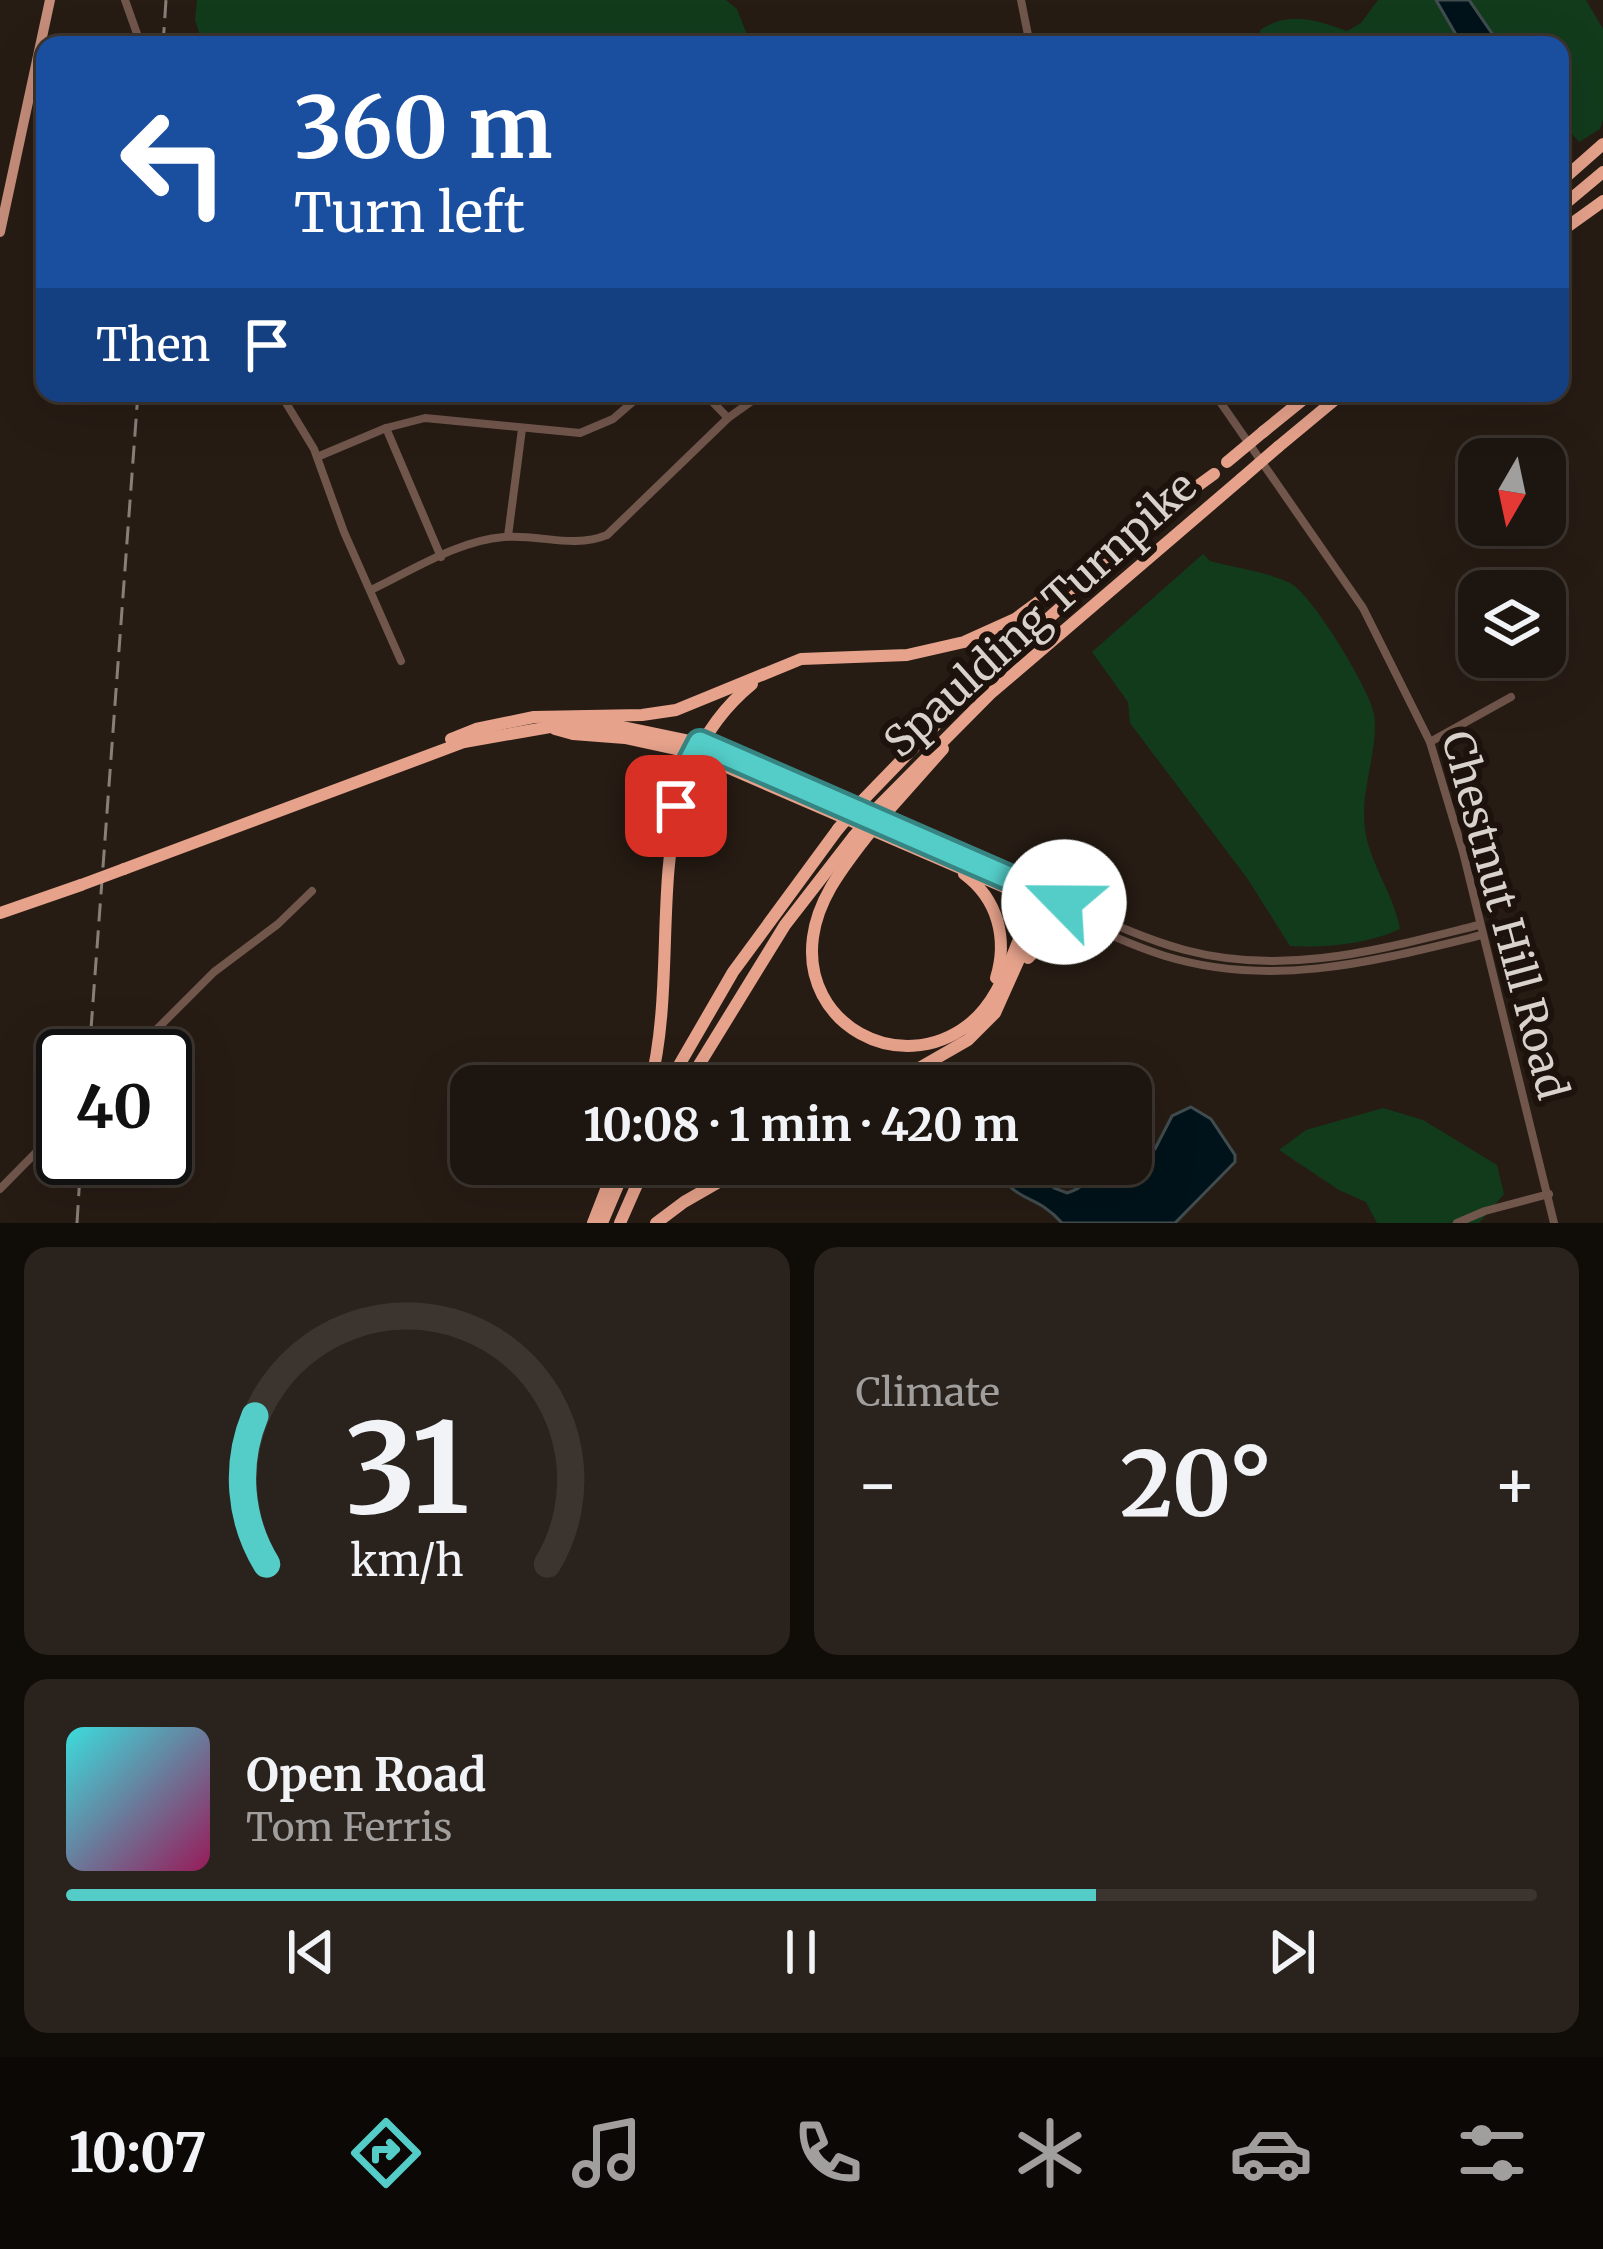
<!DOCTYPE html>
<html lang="en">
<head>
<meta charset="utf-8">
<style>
  :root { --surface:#1d150f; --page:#2a221d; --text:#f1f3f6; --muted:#a09f9e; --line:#3b342f; --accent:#54cdc8 }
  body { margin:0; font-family:Merriweather,serif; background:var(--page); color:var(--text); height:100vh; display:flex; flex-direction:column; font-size:45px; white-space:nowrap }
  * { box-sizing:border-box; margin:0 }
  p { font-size:39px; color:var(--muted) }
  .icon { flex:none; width:66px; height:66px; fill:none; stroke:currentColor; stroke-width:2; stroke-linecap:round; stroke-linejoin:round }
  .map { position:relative; height:1223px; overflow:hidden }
  .side { display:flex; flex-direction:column; gap:24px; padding:24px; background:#100c08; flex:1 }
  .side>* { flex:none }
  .guide { position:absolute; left:36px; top:36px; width:1533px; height:366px; border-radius:24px; box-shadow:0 12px 48px #0002,0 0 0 3px var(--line); background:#1a4fa0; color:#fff; overflow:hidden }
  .needle { width:78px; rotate:189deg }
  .fabs { position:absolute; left:1458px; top:438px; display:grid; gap:24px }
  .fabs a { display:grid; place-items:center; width:108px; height:108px; border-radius:24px; background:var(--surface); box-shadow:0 12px 48px #0002,0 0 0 3px var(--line); font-size:60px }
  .speed { position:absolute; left:36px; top:1029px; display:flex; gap:24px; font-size:60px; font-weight:700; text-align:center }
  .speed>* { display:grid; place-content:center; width:156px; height:156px; border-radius:50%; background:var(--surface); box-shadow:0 12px 48px #0002,0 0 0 3px var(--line); line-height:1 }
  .speed .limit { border:6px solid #111; border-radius:18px; background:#fff; color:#111 }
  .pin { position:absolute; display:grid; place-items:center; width:102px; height:102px; color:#fff; margin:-51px; border-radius:24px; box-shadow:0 6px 18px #0006 }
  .me { position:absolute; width:132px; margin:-66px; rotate:293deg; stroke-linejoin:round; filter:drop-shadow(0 0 9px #0008) }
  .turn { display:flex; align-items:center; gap:42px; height:252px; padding:0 60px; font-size:54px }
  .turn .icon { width:156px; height:156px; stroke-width:2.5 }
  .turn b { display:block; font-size:84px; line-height:102px }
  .then { display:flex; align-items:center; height:114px; padding:0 60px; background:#0003; gap:24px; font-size:45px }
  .big { font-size:90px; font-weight:700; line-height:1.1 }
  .side .tile { flex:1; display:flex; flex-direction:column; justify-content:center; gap:18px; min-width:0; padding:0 42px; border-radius:24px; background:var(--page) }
  .side .dial { align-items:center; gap:0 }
  .dial svg { height:312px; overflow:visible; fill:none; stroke:var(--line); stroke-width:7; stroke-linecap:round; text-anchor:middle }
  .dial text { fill:var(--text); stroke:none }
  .song { display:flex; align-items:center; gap:36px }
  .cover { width:144px; height:144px; border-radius:18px; background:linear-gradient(135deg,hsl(180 70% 55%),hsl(330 70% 35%)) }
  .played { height:12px; border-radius:6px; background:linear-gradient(90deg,var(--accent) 70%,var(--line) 70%) }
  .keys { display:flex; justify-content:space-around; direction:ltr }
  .heat { display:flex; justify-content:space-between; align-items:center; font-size:66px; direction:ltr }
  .side .tiles { flex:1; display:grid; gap:24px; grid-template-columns:1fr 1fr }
  .tile:last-child { grid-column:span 2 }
  .trip { position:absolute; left:450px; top:1065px; width:702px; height:120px; border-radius:24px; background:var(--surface); box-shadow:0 12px 48px #0002,0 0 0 3px var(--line); font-weight:700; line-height:120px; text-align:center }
  .dock { display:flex; height:192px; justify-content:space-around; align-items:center; background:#0c0806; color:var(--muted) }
  .dock .icon { width:84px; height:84px }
  .dock .on { color:var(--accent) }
  .dock b { font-size:54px; color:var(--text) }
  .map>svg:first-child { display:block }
  .green { fill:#123b1c }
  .water { fill:#00131a; stroke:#414c4f; stroke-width:3 }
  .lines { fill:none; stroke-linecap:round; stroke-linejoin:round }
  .minor { stroke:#71564c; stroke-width:8 }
  .major { stroke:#c58d7a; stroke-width:10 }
  .highway { stroke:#e6a28b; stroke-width:12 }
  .rail { stroke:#887f79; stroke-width:3; stroke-dasharray:18 9; stroke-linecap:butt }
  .highway-bridge { stroke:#e6a28b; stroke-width:12 }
  .route-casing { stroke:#378582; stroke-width:30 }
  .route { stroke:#54cdc8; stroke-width:21 }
  .labels { text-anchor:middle; stroke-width:12; stroke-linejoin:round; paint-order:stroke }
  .street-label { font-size:42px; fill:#d8d1cc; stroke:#1d130c }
</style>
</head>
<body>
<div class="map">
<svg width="1603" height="1223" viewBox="0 0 1603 1223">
  <rect width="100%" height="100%" fill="#271c14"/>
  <!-- green -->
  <g class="green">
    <polygon points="197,0 726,0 737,9 751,45 203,45 195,20"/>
    <path d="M1378,0H1436L1462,45H1261L1260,30C1289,10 1318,21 1347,31L1361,23Z"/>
    <polygon points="1469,0 1586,0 1603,29 1603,120 1600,129 1579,142 1560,120 1560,45 1500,45"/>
    <path d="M1203,554L1210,561C1236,568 1267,572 1290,583C1312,594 1370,690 1374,714C1379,743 1363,785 1364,816C1364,858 1393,889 1400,929C1368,944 1326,948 1290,946L1247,878L1130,723L1128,702L1092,652Z"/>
    <polygon points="1383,1108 1423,1120 1497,1165 1504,1194 1479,1223 1377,1223 1366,1202 1339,1190 1279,1150 1306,1130"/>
  </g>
  <!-- water -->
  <g class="water">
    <polygon points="1436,0 1469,0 1500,45 1462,45"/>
    <path d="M1191,1107L1211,1119L1235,1155V1162L1175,1223H1062C1041,1199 1026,1202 1009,1186L1012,1176L1040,1174L1054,1188L1067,1193C1083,1188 1090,1180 1095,1164H1131V1147L1144,1153L1155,1149L1172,1116Z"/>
  </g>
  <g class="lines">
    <!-- minor -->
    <g class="minor">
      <polyline points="125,0 141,45"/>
      <polyline points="1021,0 1030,45"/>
      <polyline points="280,393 314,449 344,532 401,661"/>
      <polyline points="704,393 728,418"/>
      <polyline points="1214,393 1363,608 1430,742 1463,852 1554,1223"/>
      <polyline points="386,428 441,557"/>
      <polyline points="317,457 386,428 425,418 580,433 613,419 643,393"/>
      <polyline points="508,536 522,429"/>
      <path d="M371,590C411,571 459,540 504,537C540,534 573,549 607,535L728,418L763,393"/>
      <polyline points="1430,742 1511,697"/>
      <path d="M1047,894C1092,914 1137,937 1185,950C1287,977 1381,949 1479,925"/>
      <path d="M1046,905C1085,923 1124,943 1165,956C1273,989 1376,961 1482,935"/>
      <polyline points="130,1056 214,972 278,924 312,891"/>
      <polyline points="0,1189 63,1125"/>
      <polyline points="1457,1223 1485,1211 1549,1194"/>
    </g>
    <!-- major -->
    <polyline class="major" points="0,232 50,0"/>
    <!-- highway -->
    <g class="highway">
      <polyline points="1560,182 1603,144"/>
      <polyline points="1560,208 1603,172"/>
      <polyline points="1560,232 1603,201"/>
      <polyline points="1263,432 1311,393"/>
      <polyline points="1278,447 1343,393"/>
      <polyline points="555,729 573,734 625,738 694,753 1046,905"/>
      <polyline points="451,739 476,729 534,717 642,715 676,710 801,659 907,655 964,642 1015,619 1214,474"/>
      <polyline points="862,801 984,675 1153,526"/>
      <polyline points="877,808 990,694 1241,479"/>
      <polyline points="887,812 943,749"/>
      <path d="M864,840C842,869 818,899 813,937C801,1024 899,1078 968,1025C1009,993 1012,937 1041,898"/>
      <polyline points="124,869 464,742 573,723 623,727 700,743 1046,893"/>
      <path d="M964,874C998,899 1008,939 996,978"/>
      <polyline points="0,913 81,885"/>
      <polyline points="1028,958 1056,929 1079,920"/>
      <path d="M650,1086C685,949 630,784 752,684"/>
      <polyline points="667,1086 733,972 838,829"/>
      <polyline points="686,1086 785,925 854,836"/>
      <polyline points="888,1086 968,1040 995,1013 1046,899"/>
      <polyline points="593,1223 616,1164"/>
      <polyline points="602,1223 627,1164"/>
      <polyline points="620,1223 646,1164"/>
      <polyline points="656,1223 684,1202 750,1164"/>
    </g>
    <!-- rail -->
    <g class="rail">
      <polyline points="163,45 166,0"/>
      <polyline points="89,1056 138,393"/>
      <polyline points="77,1223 81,1158"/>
    </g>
    <!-- highway-bridge -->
    <g class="highway-bridge">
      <polyline points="1227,462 1263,432"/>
      <polyline points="1241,479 1278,447"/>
      <polyline points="838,829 862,801"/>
      <polyline points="854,836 877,808"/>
      <polyline points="864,840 887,812"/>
      <polyline points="81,885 124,869"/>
    </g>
  </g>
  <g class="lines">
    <!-- route casing -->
    <g class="route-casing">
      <polyline id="route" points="676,806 686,770 700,743 1064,902"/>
    </g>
    <!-- route -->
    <use href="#route" class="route"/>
  </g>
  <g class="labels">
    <!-- street labels -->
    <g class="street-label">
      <text transform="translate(1040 614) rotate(-42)" y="15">Spaulding Turnpike</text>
      <text transform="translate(1505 915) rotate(75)" y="15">Chestnut Hill Road</text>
    </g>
  </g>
</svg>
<div class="fabs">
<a><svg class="needle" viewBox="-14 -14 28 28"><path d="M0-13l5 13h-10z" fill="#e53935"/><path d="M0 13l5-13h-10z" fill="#a09f9e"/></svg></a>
<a><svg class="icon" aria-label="layers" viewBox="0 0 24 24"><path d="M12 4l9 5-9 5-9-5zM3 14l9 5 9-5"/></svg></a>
</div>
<div class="speed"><div class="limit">40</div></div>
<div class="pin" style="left:676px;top:806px;background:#d93025"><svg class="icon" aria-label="arrive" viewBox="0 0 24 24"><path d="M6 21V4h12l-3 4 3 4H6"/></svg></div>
<svg class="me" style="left:1064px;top:902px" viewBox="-20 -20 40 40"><circle r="19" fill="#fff"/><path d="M0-13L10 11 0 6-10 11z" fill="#54cdc8"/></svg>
<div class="trip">10:08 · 1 min · 420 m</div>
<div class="guide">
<div class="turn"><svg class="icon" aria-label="left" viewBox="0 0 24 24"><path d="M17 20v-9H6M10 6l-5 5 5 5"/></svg><div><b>360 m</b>Turn left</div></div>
<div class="then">Then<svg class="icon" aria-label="arrive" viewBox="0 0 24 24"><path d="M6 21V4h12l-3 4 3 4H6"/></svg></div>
</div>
</div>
<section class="side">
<div class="tiles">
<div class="tile dial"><svg viewBox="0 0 100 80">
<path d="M14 69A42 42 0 1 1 86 69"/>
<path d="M14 69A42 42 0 0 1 11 31" stroke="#54cdc8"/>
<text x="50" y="56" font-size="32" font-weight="700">31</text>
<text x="50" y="72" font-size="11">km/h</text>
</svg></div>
<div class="tile"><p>Climate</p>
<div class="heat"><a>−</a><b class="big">20°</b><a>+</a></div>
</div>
<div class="tile">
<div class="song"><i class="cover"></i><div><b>Open Road</b><p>Tom Ferris</p></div></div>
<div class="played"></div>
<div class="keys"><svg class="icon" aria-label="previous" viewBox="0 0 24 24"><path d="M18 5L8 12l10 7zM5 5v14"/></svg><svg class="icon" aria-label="pause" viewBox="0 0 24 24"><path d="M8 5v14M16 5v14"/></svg><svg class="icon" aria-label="next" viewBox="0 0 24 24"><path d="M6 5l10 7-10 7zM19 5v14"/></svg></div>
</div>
</div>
</section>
<nav class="dock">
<b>10:07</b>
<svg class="icon on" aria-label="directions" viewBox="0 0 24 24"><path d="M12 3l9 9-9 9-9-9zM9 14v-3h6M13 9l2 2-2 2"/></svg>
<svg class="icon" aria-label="music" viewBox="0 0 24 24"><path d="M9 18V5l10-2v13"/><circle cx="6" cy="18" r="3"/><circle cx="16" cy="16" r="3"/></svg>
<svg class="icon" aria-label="phone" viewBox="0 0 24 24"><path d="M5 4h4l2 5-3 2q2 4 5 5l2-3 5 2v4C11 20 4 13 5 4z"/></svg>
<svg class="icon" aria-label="climate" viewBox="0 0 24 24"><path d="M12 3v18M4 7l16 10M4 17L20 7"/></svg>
<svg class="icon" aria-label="car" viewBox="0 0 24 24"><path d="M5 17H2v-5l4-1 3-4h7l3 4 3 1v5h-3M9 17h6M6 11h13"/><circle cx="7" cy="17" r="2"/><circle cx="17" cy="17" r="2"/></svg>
<svg class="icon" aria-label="filters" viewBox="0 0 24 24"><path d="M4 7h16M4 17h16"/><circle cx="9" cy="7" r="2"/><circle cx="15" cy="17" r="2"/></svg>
</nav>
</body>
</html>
